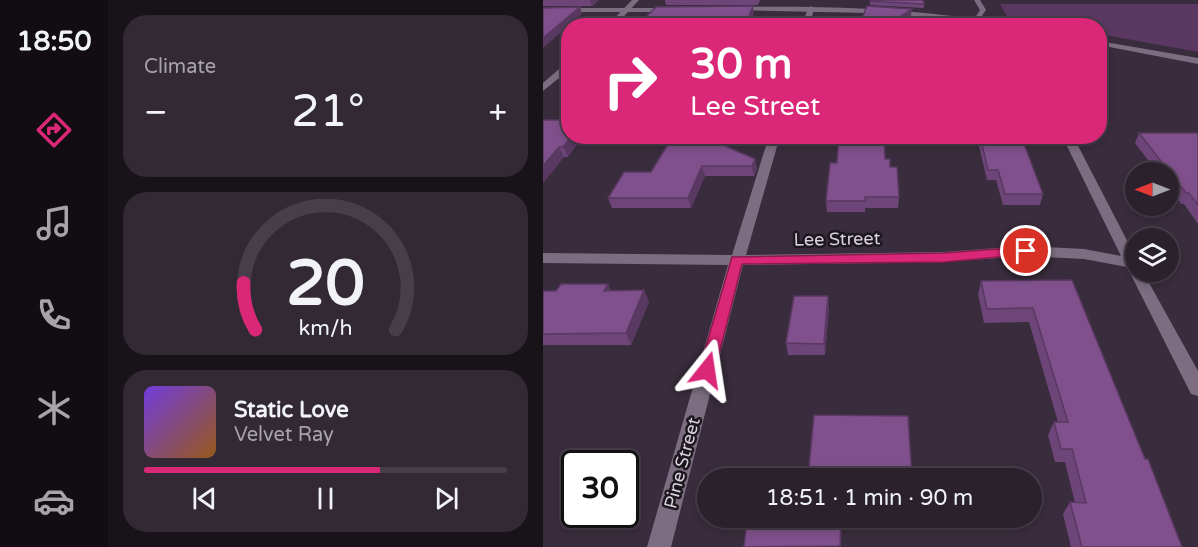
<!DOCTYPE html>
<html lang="en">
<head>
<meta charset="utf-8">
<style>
  :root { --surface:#2b212d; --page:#332935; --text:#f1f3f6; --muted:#a6a3aa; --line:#473e49; --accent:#db2777 }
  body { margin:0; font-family:"Varela Round",sans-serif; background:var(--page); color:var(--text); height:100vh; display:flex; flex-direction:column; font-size:22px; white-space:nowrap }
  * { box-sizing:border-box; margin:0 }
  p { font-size:20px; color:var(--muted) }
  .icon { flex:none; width:33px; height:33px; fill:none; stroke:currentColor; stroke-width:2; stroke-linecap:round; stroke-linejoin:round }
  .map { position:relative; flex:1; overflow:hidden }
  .side { display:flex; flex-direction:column; gap:15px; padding:15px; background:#181219; width:435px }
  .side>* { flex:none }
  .top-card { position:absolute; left:18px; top:18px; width:546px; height:126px; border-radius:24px; box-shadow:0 3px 9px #0003,0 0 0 2px var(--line); background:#db2777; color:#fff; overflow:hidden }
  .needle { width:39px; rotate:270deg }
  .fabs { position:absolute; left:582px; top:162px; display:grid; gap:12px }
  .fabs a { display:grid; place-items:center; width:54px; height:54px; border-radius:50%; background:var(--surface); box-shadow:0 3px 9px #0003,0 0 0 2px var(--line); font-size:30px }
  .speed { position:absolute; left:18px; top:450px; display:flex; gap:12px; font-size:30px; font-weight:700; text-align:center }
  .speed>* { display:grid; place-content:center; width:78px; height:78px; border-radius:50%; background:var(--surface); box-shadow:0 3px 9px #0003,0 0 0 2px var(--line); line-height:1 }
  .speed .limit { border:3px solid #111; border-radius:9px; background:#fff; color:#111 }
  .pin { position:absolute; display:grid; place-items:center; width:51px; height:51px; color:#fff; margin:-26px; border:3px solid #fff; border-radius:50%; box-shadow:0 2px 6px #0007 }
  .me { position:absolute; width:66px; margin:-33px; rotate:15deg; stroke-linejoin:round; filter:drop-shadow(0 0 4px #0008) }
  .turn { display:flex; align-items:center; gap:21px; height:126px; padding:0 30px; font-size:27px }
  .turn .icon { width:78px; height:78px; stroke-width:2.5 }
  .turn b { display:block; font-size:42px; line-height:51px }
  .big { font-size:45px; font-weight:600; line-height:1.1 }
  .side .tile { flex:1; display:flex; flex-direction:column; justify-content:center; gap:9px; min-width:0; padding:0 21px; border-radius:24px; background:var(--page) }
  .side .dial { align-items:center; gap:0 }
  .dial svg { height:156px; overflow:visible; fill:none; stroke:var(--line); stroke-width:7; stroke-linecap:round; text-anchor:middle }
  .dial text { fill:var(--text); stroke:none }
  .song { display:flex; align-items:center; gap:18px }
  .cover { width:72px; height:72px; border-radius:9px; background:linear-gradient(135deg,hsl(260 70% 55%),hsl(30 70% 35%)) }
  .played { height:6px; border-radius:3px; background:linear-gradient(90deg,var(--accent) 65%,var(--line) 65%) }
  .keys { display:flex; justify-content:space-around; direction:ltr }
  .heat { display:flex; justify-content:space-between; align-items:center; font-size:33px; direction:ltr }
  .trip { position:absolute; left:154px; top:468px; width:345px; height:60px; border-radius:30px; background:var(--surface); box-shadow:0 3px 9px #0003,0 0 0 2px var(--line); font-weight:600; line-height:60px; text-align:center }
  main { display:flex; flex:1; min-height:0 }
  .tab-bar { display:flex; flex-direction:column; width:108px; justify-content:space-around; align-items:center; background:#110d12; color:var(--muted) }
  .tab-bar .icon { width:42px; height:42px }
  .tab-bar .on { color:var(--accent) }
  .tab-bar b { font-size:27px; color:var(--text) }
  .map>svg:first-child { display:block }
  .green { fill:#5a3862 }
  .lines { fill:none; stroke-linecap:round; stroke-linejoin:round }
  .street { fill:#7c6e80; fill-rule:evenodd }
  .secondary { fill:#7c6e80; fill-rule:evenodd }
  .wall { fill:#6d4578 }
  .shaded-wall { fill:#593861 }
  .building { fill:#7f508b; stroke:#593861; stroke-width:1.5 }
  .route { fill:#db2777; stroke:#8e194d; stroke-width:1.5 }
  .labels { text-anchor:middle; stroke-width:5; stroke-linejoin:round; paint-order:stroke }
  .street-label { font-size:18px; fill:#d8d0da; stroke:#1c171e }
</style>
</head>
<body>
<main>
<nav class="tab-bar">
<b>18:50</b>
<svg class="icon on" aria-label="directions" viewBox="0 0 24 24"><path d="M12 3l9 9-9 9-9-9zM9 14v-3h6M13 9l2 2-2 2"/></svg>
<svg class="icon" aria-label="music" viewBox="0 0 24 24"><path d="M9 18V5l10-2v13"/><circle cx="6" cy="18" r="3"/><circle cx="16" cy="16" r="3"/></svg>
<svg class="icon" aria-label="phone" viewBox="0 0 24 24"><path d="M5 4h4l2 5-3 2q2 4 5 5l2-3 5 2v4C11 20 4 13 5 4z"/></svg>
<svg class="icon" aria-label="climate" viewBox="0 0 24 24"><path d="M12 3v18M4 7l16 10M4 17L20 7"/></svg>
<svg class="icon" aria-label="car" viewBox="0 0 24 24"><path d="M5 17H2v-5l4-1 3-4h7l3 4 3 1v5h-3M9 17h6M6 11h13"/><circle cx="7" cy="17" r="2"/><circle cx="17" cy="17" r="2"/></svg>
</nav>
<section class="side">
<div class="tile"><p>Climate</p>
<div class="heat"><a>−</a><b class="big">21°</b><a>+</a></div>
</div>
<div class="tile dial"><svg viewBox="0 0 100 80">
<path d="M14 69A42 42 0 1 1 86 69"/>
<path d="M14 69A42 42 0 0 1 8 45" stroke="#db2777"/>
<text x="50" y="56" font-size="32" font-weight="700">20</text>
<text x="50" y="72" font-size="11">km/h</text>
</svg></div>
<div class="tile">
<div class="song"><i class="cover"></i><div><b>Static Love</b><p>Velvet Ray</p></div></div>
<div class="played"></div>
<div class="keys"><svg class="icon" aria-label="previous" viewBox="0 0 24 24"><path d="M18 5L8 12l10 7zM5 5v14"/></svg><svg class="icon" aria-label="pause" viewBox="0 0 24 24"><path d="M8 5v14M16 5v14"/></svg><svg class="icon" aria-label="next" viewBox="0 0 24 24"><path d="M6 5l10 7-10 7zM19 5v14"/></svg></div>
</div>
</section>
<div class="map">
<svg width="655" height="547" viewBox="0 0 655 547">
  <rect width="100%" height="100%" fill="#392c3c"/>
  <!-- green -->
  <polygon class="green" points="457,4 655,4 655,52 557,34 556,26 503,25 466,20"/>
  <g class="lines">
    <!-- street -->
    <g class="street">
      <polygon points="89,0 96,0 72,26 64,26"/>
      <polygon points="431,0 437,0 443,10 434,23 430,21 437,10"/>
      <polygon points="268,6 271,8 267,26 259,26 265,8"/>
      <polygon points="23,63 26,63 26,70 0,91 0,83"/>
      <polygon points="226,136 237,136 203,255 401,252 483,246 541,249 578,256 519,136 530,136 592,256 592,272 600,272 655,371 655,396 648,394 584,267 541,259 483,256 401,262 200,265 128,547 104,547 185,265 0,263 0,253 189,255"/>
    </g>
    <!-- secondary -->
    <g class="secondary">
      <path d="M191,7C264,6 337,7 409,16C426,18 448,18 463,26L326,13L189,10Z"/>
      <polygon points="0,8 128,8 131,10 128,12 0,12"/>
      <polygon points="556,41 655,58 655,64 556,45"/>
    </g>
  </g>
  <!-- wall -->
  <g class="wall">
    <polygon points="0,0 56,0 49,6 0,6"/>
    <polygon points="122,0 217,0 215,5 123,5"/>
    <polygon points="327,1 381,4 381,8 327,5"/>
    <polygon points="26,120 25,157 21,157 0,183"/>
    <polygon points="596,133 655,133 655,224 641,204 638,204 626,187 626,172 614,172 592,143"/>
    <polygon points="427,136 478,136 500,194 497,205 460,205 453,180 444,180 435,142 428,141"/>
    <polygon points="142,141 185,147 212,159 214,169 211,176 162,176 148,208 69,208 65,198 108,172"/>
    <polygon points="342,159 347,167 356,197 355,208 322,208 322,212 284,212 283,201 294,163"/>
    <polygon points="529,280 602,459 639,547 528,547 520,514 527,502 532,503 522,462 512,462 505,435 511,422 515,422 486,322 441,323 435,294 438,281"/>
    <polygon points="101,290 106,302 88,345 0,345 0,291"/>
    <polygon points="286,308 282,355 245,355 243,343"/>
  </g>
  <!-- shaded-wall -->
  <g class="shaded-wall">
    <polygon points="47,0 56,0 49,6"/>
    <polygon points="210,6 211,14 207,26 202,26"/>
    <polygon points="37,7 39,14 0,48 0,38"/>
    <polygon points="369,9 368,16 355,26 343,26"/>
    <polygon points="29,136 41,136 25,157 20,147"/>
    <polygon points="184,136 189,136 183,155 180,145"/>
    <polygon points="16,147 21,157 0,183 0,166"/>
    <polygon points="212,159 214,169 211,176 209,166"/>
    <polygon points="159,166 162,176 148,208 145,198"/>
    <polygon points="65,284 70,295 61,291"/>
    <polygon points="101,290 106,302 88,345 83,333"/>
    <polygon points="285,296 286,308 282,355 281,344"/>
    <polygon points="298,518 299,518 298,547 297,547"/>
  </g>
  <!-- building -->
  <g class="building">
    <polygon points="327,0 380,0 381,4 327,1"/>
    <polygon points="210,6 202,26 94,26 113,7"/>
    <polygon points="324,6 369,9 343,26 316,26"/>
    <polygon points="37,7 0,38 0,8"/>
    <polygon points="1,120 26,120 26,136 29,136 20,147 16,147 0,166 0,121"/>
    <polygon points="596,133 655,133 655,205 646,193 643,193"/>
    <polygon points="144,136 184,136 180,145 212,159 209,166 159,166 145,198 65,198 81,172 108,172 127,141 142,141"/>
    <polygon points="296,136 341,136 342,159 347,159 347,167 354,167 356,197 322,197 322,201 283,201 287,163 294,163"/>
    <polygon points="437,136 478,136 500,194 462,194 455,170 445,170"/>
    <polygon points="529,280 602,459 605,459 639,547 539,547 527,502 543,503 529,449 518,449 511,422 525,422 490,308 444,309 438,281"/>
    <polygon points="18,284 65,284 61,291 101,290 83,333 0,334 0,291 13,291"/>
    <polygon points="251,296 285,296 281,344 243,343"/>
    <polygon points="271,415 365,416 369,478 265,478"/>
    <polygon points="261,518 298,518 297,546 201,547 204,521"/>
  </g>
  <!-- route -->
  <polygon class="route" points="483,247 488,248 490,251 488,254 401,262 199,264 172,370 170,375 164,377 158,375 156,370 189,257 401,253"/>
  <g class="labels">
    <!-- street labels -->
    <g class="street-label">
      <text transform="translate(294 239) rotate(-1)" y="6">Lee Street</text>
      <text transform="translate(139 463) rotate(-75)" y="6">Pine Street</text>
    </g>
  </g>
</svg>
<div class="fabs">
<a><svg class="needle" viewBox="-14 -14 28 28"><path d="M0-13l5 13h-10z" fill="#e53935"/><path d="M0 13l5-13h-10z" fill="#a6a3aa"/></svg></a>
<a><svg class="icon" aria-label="layers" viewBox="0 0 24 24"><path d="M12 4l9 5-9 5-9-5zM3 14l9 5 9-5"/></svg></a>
</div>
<div class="speed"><div class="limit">30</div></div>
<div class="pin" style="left:483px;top:251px;background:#d93025"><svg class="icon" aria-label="arrive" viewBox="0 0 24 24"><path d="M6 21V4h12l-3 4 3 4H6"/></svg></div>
<svg class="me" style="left:164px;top:370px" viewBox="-20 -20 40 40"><path d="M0-17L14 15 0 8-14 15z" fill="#db2777" stroke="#fff" stroke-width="4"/></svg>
<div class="trip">18:51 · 1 min · 90 m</div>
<div class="top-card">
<div class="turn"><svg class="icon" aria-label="right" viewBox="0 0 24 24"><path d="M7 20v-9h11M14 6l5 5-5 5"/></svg><div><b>30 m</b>Lee Street</div></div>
</div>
</div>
</main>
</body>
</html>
